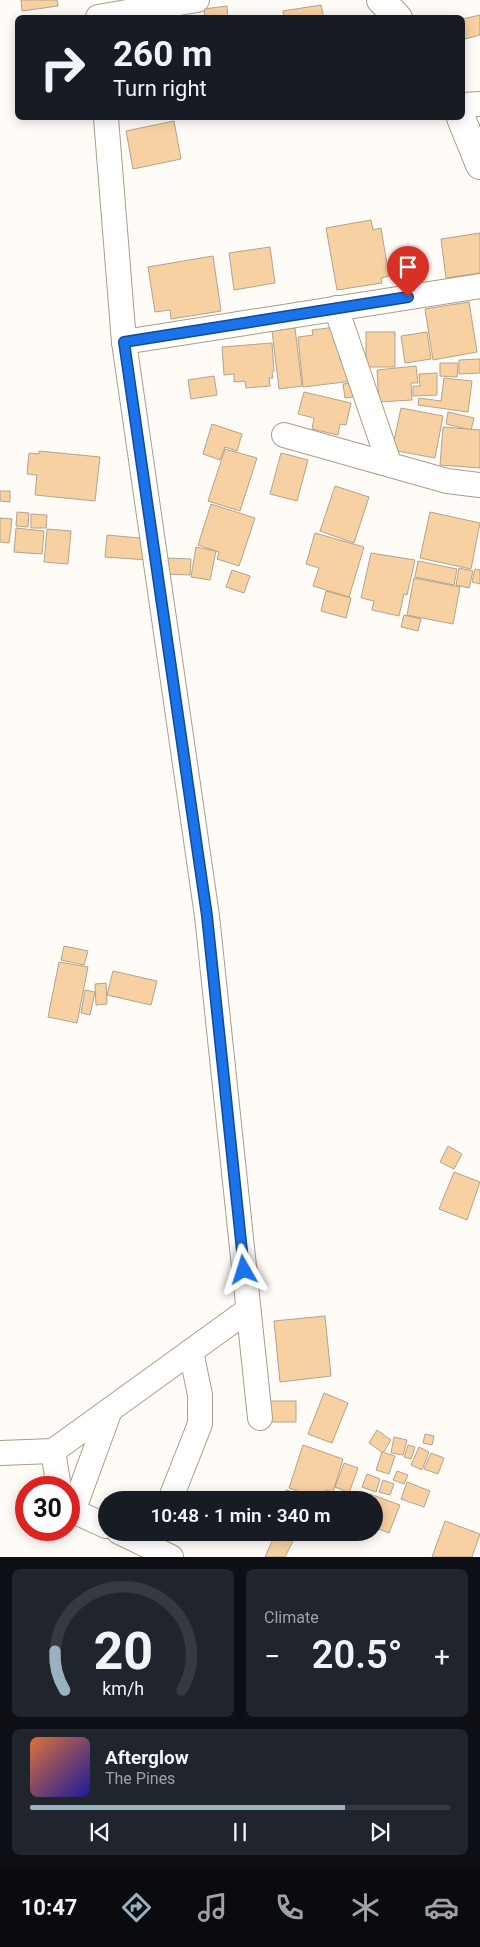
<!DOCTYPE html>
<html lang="en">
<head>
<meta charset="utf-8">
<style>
  :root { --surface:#171b24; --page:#20242c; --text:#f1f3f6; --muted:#9ea1a6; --line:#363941; --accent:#9ab1c0 }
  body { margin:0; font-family:Roboto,sans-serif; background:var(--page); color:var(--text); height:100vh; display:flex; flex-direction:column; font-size:19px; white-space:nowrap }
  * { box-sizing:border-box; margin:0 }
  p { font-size:16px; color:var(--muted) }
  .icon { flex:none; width:28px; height:28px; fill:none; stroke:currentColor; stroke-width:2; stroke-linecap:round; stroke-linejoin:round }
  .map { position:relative; height:1557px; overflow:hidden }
  .side { display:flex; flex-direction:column; gap:12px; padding:12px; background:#0d0f14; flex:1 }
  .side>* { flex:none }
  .top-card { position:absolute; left:15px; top:15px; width:450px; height:105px; border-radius:8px; box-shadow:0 2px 12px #0003; background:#171b24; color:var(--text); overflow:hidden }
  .speed { position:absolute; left:15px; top:1476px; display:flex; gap:10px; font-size:25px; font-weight:700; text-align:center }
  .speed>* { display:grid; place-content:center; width:65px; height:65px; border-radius:50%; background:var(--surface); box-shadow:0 2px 12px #0003; line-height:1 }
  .speed .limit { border:8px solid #d22; background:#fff; color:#111 }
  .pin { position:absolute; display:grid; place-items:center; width:42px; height:42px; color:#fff; margin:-51px -21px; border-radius:50% 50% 50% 0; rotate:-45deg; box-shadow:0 0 5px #0007 }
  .pin .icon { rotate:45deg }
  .me { position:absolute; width:55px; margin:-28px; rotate:354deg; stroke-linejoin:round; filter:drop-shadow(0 0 4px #0008) }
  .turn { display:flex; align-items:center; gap:18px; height:105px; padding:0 15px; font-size:22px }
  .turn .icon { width:65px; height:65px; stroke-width:2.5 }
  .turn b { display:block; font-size:35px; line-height:42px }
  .big { font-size:38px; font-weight:600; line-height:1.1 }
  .side .widget { flex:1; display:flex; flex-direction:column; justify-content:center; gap:8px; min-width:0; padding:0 18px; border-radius:8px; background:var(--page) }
  .side .dial { align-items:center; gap:0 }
  .dial svg { height:130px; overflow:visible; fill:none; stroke:var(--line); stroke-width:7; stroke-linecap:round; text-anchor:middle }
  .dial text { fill:var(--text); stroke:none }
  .song { display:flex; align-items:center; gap:15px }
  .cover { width:60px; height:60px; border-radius:8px; background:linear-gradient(135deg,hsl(20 70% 55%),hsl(240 70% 35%)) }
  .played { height:5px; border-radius:2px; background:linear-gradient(90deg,var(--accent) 75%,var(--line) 75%) }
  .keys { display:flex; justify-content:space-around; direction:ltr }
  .heat { display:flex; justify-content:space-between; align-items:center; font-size:28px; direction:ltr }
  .side .tiles { flex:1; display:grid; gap:12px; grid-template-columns:1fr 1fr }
  .widget:last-child { grid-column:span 2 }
  .trip { position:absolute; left:98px; top:1491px; width:285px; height:50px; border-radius:25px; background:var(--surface); box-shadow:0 2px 12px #0003; font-weight:600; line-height:50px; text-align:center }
  .dock { display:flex; height:80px; justify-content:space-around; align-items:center; background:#090b0e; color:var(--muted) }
  .dock .icon { width:35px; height:35px }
  .dock .on { color:var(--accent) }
  .dock b { font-size:22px; color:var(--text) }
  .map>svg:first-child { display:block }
  .building { fill:#f7d1a2; stroke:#b4a38e }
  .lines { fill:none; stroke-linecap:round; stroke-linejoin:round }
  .street-casing { stroke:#ad9c88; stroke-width:26 }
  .primary-casing { stroke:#ad9c88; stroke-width:30 }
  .street { stroke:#fff; stroke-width:24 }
  .primary { stroke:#fff; stroke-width:28 }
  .route-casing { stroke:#114b97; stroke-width:12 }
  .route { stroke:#1a73e8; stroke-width:9 }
</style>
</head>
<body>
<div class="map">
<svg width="480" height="1557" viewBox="0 0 480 1557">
  <rect width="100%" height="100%" fill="#fffbf6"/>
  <!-- building -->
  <g class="building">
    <polygon points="21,0 57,0 58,6 22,11"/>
    <polygon points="321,5 324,18 284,18 283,11"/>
    <polygon points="227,6 228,18 205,18 204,9"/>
    <polygon points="480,15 480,35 465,39 462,19"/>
    <polygon points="174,121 181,159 133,169 126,131"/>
    <polygon points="371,220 373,230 381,228 389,276 381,278 382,283 337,290 326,228"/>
    <polygon points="480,233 480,273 446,278 441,239"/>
    <polygon points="270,247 275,283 234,290 229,253"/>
    <polygon points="213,256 221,311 171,319 170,310 155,312 148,267"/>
    <polygon points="469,302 477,352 433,360 425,309"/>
    <polygon points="336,327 340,360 350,359 353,381 303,387 298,337 313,335 312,330"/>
    <polygon points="295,328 302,386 279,389 272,331"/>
    <rect x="366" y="332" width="29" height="35"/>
    <polygon points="427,332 431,359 405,363 401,336"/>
    <polygon points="272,343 274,371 272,372 273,378 269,378 270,386 246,388 245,381 234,382 234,374 224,375 222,347"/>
    <polygon points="480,359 480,373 459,374 459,360"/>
    <polygon points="440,363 458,363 457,377 440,376"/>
    <polygon points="416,366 418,383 411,383 412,400 379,402 377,370"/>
    <polygon points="437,373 437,395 413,396 413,386 420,386 419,374"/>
    <polygon points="214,376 217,395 191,399 188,380"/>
    <polygon points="444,378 472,381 468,412 418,405 419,398 441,401"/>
    <polygon points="359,382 361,396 345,398 343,384"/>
    <polygon points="304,392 351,403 346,425 340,424 338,435 312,429 314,418 298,414"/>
    <polygon points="401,408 443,416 435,458 392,450"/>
    <polygon points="448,412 474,418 471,430 446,424"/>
    <polygon points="212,424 242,434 237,451 225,447 220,460 203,454"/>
    <polygon points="443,427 480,430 480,468 440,465"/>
    <polygon points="225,449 257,458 240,511 208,501"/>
    <polygon points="39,451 100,457 95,501 35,495 37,475 27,474 29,453 39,454"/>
    <polygon points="281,453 308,460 297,501 270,494"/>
    <polygon points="335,486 369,497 354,543 320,531"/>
    <polygon points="0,491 10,491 10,502 0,501"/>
    <polygon points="211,504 255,518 239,566 217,559 219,552 198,545"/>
    <polygon points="17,512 29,513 28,527 16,526"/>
    <polygon points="430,512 480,523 471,569 420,558"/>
    <polygon points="31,514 47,515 46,528 31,528"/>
    <polygon points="0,518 12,519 9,543 0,542"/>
    <polygon points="16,528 44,531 42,554 14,552"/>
    <polygon points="47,529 71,531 68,564 44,562"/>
    <polygon points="315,533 364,547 349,597 313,586 319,568 306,564"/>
    <polygon points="107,535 150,539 148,560 105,557"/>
    <polygon points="196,547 216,551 210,580 191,577"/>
    <polygon points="371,553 415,560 407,595 404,594 399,616 372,610 374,601 361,598"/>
    <polygon points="166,558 191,559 190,575 165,574"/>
    <polygon points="418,561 457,569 454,585 415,577"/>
    <polygon points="459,568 473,571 469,588 456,585"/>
    <polygon points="475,569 480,570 480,584 472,582"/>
    <polygon points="232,570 250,576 244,593 226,587"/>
    <polygon points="414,578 460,587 453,624 407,615"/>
    <polygon points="326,591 351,598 346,618 321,611"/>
    <polygon points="404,615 421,619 418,631 401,627"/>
    <polygon points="64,946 88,951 84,965 61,960"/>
    <polygon points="59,962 88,967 77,1023 48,1017"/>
    <polygon points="113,971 157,981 151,1005 107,995"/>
    <polygon points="106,983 107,1004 96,1005 95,984"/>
    <polygon points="85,990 95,992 90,1015 81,1013"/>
    <polygon points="448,1146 462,1154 454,1169 440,1162"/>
    <polygon points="454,1172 480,1182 467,1220 439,1209"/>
    <polygon points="325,1316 331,1376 280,1382 274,1321"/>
    <polygon points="324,1393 348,1403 332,1443 308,1434"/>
    <rect x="270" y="1401" width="26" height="21"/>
    <polygon points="377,1430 391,1440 383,1453 369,1443"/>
    <polygon points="425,1434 434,1436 432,1445 423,1443"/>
    <polygon points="394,1437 407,1440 403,1455 391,1453"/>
    <polygon points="303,1445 343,1459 333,1492 326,1490 322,1500 289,1488"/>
    <polygon points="408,1445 415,1447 411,1459 404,1457"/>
    <polygon points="419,1447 429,1452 422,1470 411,1465"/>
    <polygon points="382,1452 395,1456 389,1474 376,1470"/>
    <polygon points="431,1453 444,1458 438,1474 424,1469"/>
    <polygon points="344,1463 358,1468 349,1493 335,1487"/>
    <polygon points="397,1471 408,1475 404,1484 393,1480"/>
    <polygon points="367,1474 380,1479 376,1492 362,1487"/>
    <polygon points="383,1480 394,1484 390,1495 379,1492"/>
    <polygon points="407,1482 430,1491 424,1507 401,1499"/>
    <polygon points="286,1490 304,1495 302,1500 284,1500"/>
    <polygon points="370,1494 400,1505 389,1533 374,1527 374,1500 368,1500"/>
    <polygon points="445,1521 480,1534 472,1557 432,1557"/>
    <polygon points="276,1532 294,1539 285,1557 265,1557"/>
  </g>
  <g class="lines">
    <!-- street casing -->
    <g class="street-casing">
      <g id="street">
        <polyline points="98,17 197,0"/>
        <polyline points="462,105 480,104"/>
        <polyline points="106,118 124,342 207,916 260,1418"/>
        <polyline points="336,308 389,463"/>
        <polyline points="124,342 480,286"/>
        <polyline points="284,435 447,481 480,485"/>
        <polyline points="53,1451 59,1488"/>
        <polyline points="0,1453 53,1451 248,1310"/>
        <polyline points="170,1500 200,1424 200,1395 191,1351"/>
        <polyline points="69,1509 106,1526"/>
        <polyline points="73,1511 110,1410"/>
        <polyline points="119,1532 171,1557"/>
      </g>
    </g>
    <!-- primary casing -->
    <g class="primary-casing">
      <g id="primary">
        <polyline points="381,0 398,18"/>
        <polyline points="461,118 480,165"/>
      </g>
    </g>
    <!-- street -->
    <use href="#street" class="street"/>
    <!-- primary -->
    <use href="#primary" class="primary"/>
  </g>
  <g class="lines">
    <!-- route casing -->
    <g class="route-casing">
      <polyline id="route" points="244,1270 207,916 124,342 408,297"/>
    </g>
    <!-- route -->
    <use href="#route" class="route"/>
  </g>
</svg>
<div class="speed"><div class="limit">30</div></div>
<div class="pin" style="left:408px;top:297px;background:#d93025"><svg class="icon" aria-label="arrive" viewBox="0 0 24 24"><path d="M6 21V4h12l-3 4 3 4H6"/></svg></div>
<svg class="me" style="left:244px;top:1270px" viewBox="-20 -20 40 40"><path d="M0-17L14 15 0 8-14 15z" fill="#1a73e8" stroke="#fff" stroke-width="4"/></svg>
<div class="trip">10:48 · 1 min · 340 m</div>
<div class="top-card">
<div class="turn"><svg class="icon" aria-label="right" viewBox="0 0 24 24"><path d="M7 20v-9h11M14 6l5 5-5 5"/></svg><div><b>260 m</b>Turn right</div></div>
</div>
</div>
<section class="side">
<div class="tiles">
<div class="widget dial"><svg viewBox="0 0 100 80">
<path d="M14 69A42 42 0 1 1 86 69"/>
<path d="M14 69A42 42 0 0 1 8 45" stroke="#9ab1c0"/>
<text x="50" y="56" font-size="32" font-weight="700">20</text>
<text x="50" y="72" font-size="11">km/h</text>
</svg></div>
<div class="widget"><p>Climate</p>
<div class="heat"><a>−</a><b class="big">20.5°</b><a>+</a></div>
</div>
<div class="widget">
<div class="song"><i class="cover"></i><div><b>Afterglow</b><p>The Pines</p></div></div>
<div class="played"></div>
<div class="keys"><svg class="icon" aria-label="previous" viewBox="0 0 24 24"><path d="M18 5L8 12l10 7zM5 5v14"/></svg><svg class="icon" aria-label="pause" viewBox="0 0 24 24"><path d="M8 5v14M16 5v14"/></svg><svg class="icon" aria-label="next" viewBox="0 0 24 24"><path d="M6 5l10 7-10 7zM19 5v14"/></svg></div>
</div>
</div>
</section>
<nav class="dock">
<b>10:47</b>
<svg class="icon on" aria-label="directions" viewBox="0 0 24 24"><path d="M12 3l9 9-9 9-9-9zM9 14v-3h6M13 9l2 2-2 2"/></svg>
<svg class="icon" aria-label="music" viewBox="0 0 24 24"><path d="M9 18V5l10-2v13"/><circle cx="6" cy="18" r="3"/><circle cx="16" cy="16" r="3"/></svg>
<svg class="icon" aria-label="phone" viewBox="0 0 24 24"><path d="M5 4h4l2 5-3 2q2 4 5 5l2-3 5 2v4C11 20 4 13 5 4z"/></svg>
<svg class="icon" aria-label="climate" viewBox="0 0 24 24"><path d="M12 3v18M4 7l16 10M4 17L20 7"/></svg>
<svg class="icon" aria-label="car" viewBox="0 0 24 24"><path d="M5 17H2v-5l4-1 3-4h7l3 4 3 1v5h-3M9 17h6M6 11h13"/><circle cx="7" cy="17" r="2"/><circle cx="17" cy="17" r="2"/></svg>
</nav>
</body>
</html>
